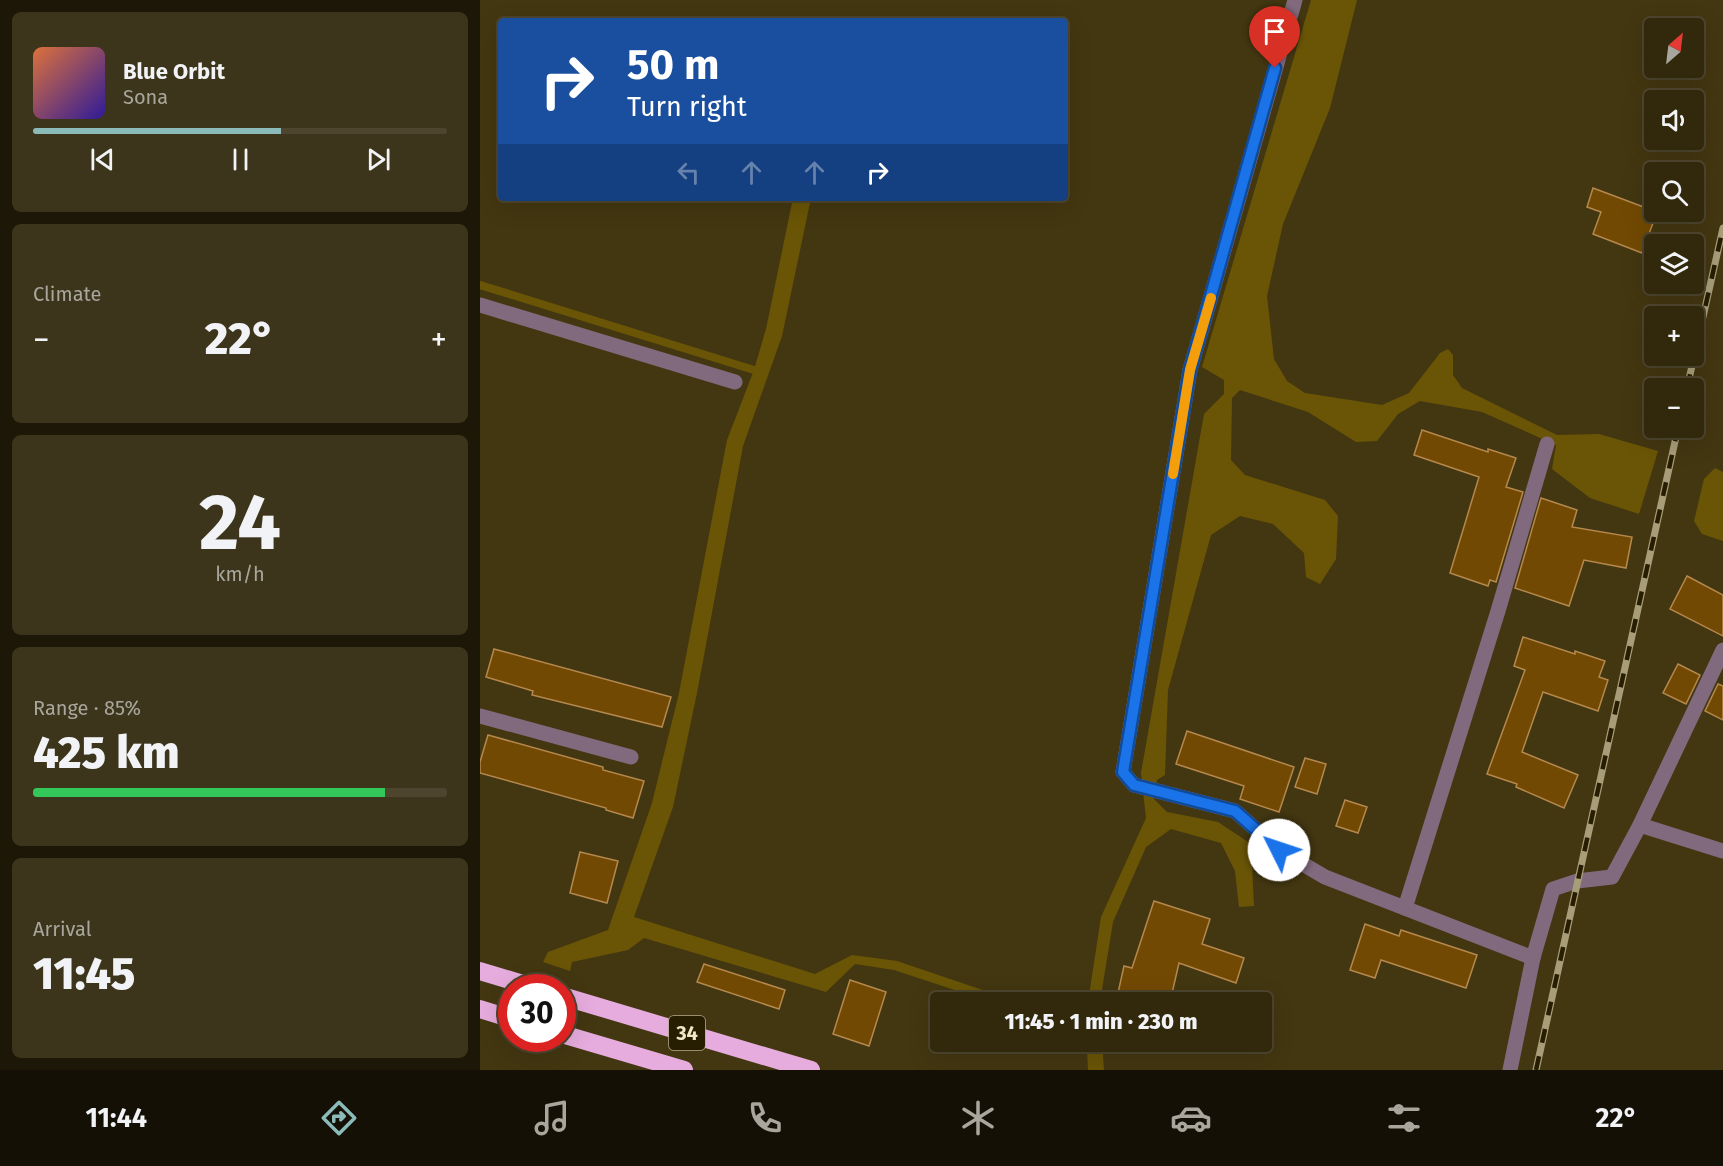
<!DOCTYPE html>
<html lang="en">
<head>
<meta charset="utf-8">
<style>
  :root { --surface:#32290d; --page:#3d351b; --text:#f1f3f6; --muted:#a8a69d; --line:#4d452e; --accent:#8bbbb9 }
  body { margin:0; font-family:"Fira Sans",sans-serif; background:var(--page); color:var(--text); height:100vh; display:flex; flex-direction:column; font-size:22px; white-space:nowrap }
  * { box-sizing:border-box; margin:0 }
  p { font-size:20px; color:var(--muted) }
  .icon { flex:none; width:33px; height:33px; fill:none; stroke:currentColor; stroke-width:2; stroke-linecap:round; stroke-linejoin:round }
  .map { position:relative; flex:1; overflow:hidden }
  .details { display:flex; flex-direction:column; gap:12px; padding:12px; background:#1c1707; width:480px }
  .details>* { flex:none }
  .hud { position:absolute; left:18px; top:18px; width:570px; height:183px; border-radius:6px; box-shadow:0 6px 24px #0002,0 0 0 2px var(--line); background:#1a4fa0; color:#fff; overflow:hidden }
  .needle { width:39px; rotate:28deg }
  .fabs { position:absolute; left:1164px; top:18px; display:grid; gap:12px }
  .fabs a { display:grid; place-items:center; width:60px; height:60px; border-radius:6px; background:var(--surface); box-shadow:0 6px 24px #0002,0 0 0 2px var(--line); font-size:30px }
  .speed { position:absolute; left:18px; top:974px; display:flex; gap:12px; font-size:30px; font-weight:700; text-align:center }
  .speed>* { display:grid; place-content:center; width:78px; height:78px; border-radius:50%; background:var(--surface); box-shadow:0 6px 24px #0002,0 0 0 2px var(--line); line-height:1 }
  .speed .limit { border:9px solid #d22; background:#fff; color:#111 }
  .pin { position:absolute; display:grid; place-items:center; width:51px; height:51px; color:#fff; margin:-62px -26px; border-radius:50% 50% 50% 0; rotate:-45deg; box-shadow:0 0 6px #0007 }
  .pin .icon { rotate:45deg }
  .me { position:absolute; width:66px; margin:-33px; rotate:311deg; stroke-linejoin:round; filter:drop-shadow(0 0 4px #0008) }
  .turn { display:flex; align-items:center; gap:21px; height:126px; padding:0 30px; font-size:27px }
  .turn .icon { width:78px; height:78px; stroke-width:2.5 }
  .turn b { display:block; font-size:42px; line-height:51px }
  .lanes { display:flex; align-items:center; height:57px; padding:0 30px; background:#0003; justify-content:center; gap:30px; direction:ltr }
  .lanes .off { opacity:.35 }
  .big { font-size:45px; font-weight:800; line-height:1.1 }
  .details .card { flex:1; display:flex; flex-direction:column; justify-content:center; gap:9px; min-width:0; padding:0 21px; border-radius:9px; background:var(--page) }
  .details .dial { align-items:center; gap:0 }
  .dial b { font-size:78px; line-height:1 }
  .song { display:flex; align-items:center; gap:18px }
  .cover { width:72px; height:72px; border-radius:9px; background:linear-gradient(135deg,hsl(20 70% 55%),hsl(250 70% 35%)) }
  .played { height:6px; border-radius:3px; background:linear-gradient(90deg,var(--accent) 60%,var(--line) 60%) }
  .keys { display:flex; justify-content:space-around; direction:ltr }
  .heat { display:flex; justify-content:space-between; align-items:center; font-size:33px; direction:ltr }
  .charge { height:9px; border-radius:4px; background:linear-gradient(90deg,#34c759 85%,var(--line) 0) }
  .trip { position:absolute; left:450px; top:992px; width:342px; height:60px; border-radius:6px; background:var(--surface); box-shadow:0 6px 24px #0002,0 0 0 2px var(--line); font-weight:800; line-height:60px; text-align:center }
  .menu { display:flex; height:96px; justify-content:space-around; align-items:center; background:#141005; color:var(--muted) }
  .menu .icon { width:42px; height:42px }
  .menu .on { color:var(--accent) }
  .menu b { font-size:27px; color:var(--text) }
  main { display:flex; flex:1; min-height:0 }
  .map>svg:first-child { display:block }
  .water { fill:#6a5506 }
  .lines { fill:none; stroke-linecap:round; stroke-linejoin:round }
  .stream { stroke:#6a5506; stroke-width:8 }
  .building { fill:#724902; stroke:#b5884e; stroke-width:1.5 }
  .street { stroke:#826a7e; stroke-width:15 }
  .highway { stroke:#e6acdd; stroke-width:18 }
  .rail-casing { stroke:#a89d79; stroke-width:7 }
  .rail { stroke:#271e02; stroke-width:4.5; stroke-dasharray:14; stroke-linecap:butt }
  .route-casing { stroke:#114b97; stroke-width:15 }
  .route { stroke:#1a73e8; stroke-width:10 }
  .slow { stroke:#f59e0b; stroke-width:10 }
  .labels { text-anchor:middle; stroke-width:6; stroke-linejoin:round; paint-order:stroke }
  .shield { fill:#271e02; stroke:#b5ab8a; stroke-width:1.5 }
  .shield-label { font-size:20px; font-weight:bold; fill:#f2e7c5 }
</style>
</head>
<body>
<main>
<section class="details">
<div class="card">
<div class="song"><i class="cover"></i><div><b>Blue Orbit</b><p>Sona</p></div></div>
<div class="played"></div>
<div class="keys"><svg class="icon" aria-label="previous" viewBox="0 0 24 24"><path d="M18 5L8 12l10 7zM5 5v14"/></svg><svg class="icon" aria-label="pause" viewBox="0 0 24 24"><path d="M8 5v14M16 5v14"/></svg><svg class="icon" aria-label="next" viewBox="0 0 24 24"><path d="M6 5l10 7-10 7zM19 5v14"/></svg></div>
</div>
<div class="card"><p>Climate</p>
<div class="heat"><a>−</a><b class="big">22°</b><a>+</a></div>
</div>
<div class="card dial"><b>24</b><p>km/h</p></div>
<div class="card"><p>Range · 85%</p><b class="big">425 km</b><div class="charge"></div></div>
<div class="card"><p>Arrival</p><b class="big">11:45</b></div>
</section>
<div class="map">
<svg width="1243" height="1070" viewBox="0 0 1243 1070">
  <rect width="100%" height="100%" fill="#433711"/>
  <!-- water -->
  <g class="water">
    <polygon points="831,0 877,0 850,108 803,224 787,296 794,359 807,381 825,393 902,405 929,393 960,353 968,349 973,355 973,375 982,388 1077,435 1119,434 1178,451 1159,514 1110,498 1072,469 1076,445 1002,412 940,401 918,414 897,441 876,442 828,412 760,390 752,398 751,460 765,475 845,500 858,516 856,559 840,584 826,577 824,553 793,524 760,516 731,535 688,690 685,775 677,780 674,799 687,812 738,822 771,844 774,906 759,907 755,871 741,843 691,829 666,847 633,922 620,1002 608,1002 621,917 666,818 661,773 724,414 744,394 744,380 722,367"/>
    <polygon points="313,198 331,198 302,336 263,446 217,693 193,807 154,917 335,974 372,955 417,961 538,1002 511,1002 414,970 375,964 346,992 164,938 148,950 92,962 90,971 63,962 68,952 128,930 172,803 199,693 247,440 274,370 286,329"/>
    <polygon points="1235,468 1243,472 1243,541 1222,534 1214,521 1224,479"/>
    <polygon points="600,1041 622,1041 624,1070 608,1070 607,1048"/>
  </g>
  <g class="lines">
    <!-- stream -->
    <polyline class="stream" points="0,285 274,370"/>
  </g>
  <!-- building -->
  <g class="building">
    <polygon points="1113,188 1177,212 1162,253 1113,234 1121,212 1107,207"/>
    <polygon points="942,430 1008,452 1008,449 1036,458 1026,487 1043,492 1016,582 1010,580 1008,586 970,573 999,477 934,455"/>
    <polygon points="1061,498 1097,510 1092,527 1152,537 1146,568 1104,560 1089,606 1035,588"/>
    <polygon points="1207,576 1243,595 1243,636 1190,609"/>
    <polygon points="1043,637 1095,654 1095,651 1125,661 1119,677 1128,680 1118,711 1063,692 1042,752 1098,775 1084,808 1036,787 1037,784 1007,774 1045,670 1034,666"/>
    <polygon points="14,649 191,697 182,727 52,695 53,691 6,677"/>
    <polygon points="1198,664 1220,675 1206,704 1183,693"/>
    <polygon points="1238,684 1243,686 1243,720 1225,711"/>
    <polygon points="707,731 814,767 799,812 760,799 764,786 696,764"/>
    <polygon points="8,735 123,767 123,770 164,781 153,818 126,810 126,808 0,773 0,762"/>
    <polygon points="825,758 846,764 837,794 815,787"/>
    <polygon points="865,800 887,807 878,833 856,826"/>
    <polygon points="100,852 138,861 127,903 90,893"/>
    <polygon points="674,901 730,919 722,944 764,958 756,983 699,963 690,1002 636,1002 644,966 652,968"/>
    <polygon points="885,924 919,936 921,930 997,955 986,988 901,960 895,978 870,970"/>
    <polygon points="224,964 305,990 299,1009 217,982"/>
    <polygon points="370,980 406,992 389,1046 353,1034"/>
  </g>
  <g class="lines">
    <!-- street -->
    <g class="street">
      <polyline points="815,0 710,370 643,772 654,785 755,811 799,850 845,877 1053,958"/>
      <polyline points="0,305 255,382"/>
      <polyline points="0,716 151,757"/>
      <polyline points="1160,825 1243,851"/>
      <polyline points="925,908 1018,611 1067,444"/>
      <polyline points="1030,1070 1053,958 1073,889 1097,881 1132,877 1160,825 1243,650"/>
    </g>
    <!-- highway -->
    <g class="highway">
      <polyline points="0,971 53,987"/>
      <polyline points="82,996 331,1070"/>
      <polyline points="0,1009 32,1019"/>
      <polyline points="82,1034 204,1070"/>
    </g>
    <!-- rail casing -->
    <g class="rail-casing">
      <g id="rail">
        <polyline points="1207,388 1243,228"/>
        <polyline points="1056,1070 1198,428"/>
      </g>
    </g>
    <!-- rail -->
    <use href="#rail" class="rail"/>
  </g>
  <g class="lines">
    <!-- route casing -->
    <g class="route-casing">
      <polyline id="route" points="795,68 710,370 643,772 654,785 755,811 799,850"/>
    </g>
    <!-- route -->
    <use href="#route" class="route"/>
    <!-- slow -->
    <polyline class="slow" points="693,474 710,370 731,298"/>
  </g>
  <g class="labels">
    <!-- shield labels -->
    <rect class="shield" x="189" y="1016" width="36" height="34" rx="4.5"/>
    <g class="shield-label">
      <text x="207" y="1040">34</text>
    </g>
  </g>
</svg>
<div class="fabs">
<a><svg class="needle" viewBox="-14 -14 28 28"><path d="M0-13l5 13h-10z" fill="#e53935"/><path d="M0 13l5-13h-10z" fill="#a8a69d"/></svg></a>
<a><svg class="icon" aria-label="sound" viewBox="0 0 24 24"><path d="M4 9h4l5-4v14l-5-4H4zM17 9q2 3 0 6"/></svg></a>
<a><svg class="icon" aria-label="search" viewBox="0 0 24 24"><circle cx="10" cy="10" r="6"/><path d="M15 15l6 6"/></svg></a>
<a><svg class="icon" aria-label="layers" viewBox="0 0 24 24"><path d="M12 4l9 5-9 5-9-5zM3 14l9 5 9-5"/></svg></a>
<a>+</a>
<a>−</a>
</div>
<div class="speed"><div class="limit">30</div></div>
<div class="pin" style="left:795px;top:68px;background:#d93025"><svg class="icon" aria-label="arrive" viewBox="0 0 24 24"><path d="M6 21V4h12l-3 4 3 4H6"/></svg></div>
<svg class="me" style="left:799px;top:850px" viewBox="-20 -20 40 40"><circle r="19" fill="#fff"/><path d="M0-13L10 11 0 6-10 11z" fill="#1a73e8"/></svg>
<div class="trip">11:45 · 1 min · 230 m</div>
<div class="hud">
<div class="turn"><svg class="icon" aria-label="right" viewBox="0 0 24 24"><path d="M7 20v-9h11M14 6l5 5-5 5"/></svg><div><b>50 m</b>Turn right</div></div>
<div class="lanes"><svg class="icon off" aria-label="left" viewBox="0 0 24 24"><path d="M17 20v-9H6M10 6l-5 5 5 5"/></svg><svg class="icon off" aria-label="ahead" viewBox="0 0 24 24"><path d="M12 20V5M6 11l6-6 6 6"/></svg><svg class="icon off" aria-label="ahead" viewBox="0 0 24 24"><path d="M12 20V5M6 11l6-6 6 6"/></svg><svg class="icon" aria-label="right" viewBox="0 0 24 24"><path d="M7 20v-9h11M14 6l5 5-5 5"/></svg></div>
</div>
</div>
</main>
<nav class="menu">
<b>11:44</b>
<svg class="icon on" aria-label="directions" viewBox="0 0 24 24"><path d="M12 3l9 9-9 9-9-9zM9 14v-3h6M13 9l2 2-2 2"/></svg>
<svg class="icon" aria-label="music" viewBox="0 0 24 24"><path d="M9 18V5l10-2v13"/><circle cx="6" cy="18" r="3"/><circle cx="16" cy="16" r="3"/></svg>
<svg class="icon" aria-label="phone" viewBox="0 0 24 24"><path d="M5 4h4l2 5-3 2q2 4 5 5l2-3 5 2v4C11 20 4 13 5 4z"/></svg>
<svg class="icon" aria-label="climate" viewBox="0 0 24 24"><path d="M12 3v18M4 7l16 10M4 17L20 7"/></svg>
<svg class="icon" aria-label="car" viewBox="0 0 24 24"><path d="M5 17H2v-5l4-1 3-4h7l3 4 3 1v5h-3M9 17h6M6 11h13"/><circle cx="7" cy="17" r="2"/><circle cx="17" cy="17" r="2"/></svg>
<svg class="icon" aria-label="filters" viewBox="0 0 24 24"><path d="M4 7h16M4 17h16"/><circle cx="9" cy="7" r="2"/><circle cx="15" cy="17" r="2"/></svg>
<b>22°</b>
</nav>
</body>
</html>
